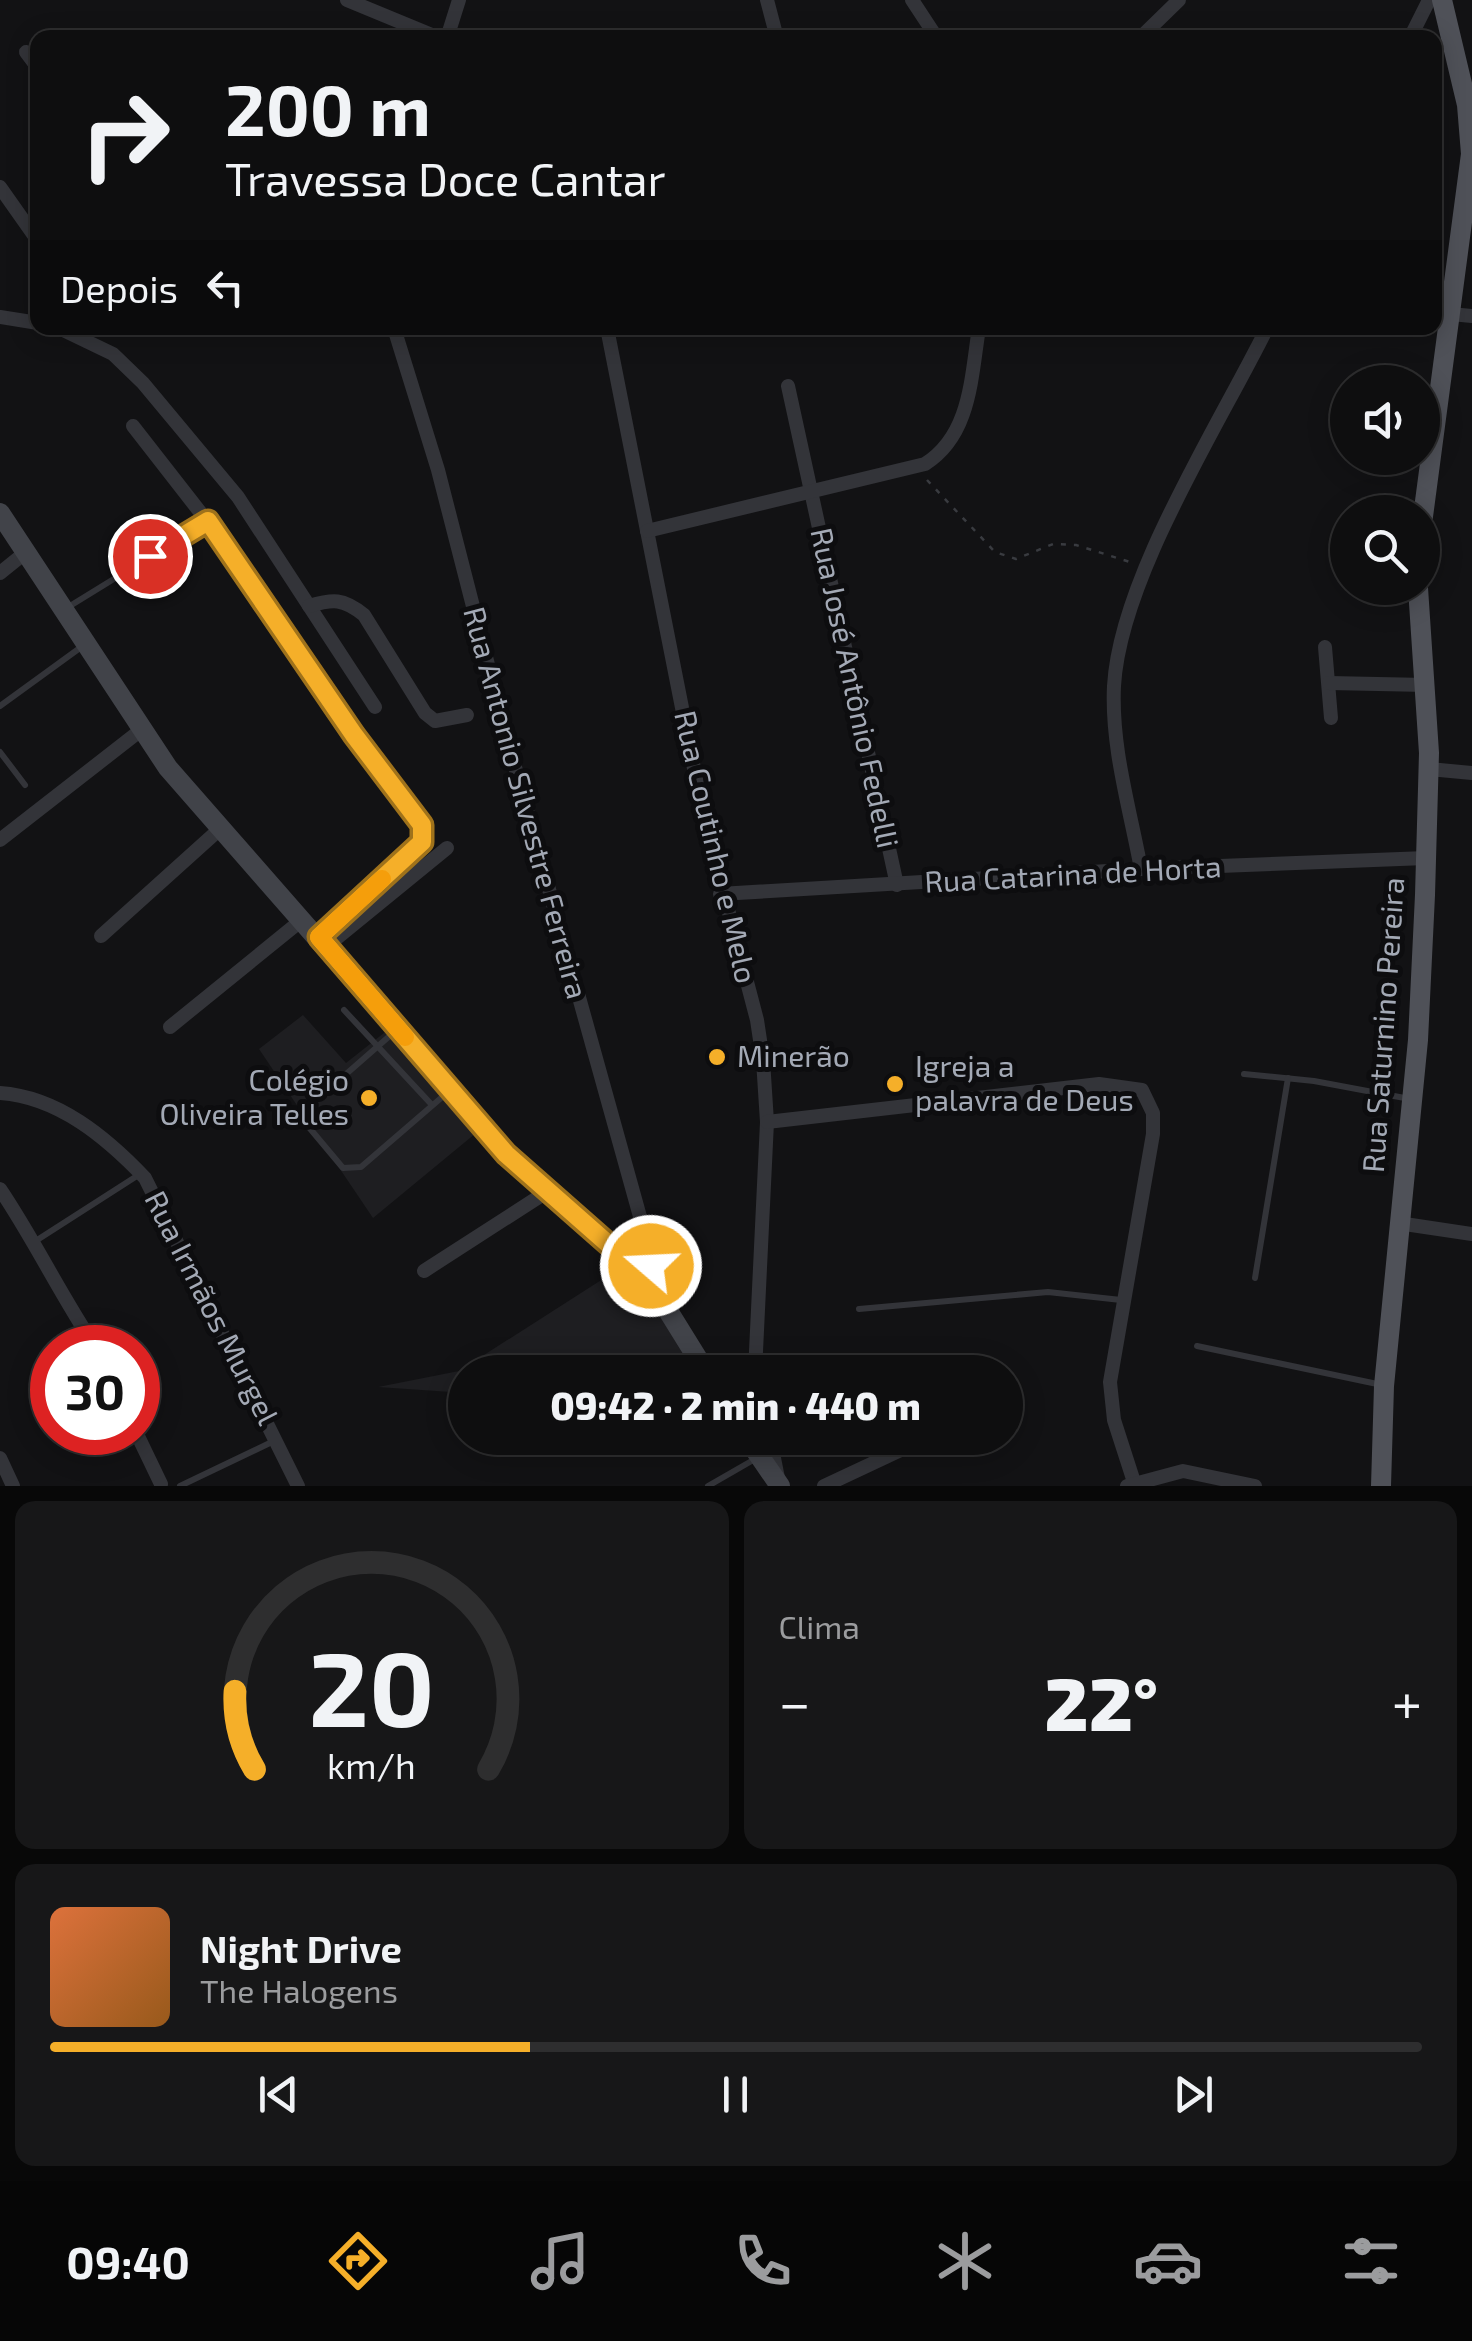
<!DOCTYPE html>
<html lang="pt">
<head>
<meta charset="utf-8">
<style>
  :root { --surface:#0e0e0f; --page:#171718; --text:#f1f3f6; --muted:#9b9c9e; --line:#2e2e2f; --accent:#f5af29 }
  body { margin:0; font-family:"Exo 2",sans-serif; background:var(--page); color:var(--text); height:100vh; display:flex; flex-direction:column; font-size:38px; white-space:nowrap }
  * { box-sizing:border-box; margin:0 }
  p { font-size:32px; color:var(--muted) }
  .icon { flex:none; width:55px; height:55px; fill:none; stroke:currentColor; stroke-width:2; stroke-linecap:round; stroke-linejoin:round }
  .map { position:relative; height:1486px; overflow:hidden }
  .panel { display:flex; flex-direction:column; gap:15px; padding:15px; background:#080808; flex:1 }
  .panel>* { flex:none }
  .hud { position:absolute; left:30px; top:30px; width:1412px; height:305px; border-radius:20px; box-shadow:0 5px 25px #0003,0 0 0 2px var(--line); background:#0e0e0f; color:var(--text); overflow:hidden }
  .controls { position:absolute; left:1330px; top:365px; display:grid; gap:20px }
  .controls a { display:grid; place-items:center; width:110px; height:110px; border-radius:50%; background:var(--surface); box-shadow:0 5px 25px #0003,0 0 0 2px var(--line); font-size:50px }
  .speed { position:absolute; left:30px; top:1325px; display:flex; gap:20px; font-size:50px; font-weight:700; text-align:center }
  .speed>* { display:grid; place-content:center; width:130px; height:130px; border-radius:50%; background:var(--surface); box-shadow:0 5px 25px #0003,0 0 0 2px var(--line); line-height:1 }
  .speed .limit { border:15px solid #d22; background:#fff; color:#111 }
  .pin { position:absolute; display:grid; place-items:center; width:85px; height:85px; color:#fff; margin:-42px; border:5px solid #fff; border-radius:50%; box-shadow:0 2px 10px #0007 }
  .me { position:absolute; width:110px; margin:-55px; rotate:289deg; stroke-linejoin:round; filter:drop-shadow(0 0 8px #0008) }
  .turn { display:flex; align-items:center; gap:35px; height:210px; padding:0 30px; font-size:45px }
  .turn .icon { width:130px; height:130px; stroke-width:2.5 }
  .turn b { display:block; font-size:70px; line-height:85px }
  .then { display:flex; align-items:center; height:95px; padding:0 30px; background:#0003; gap:20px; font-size:38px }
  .big { font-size:75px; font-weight:800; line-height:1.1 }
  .panel .tile { flex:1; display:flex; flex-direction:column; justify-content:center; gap:15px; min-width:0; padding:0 35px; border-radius:20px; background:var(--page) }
  .panel .dial { align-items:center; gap:0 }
  .dial svg { height:260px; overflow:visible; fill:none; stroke:var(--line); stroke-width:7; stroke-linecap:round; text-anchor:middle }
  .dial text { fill:var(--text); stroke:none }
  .song { display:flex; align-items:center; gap:30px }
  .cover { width:120px; height:120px; border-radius:15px; background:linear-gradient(135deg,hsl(20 70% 55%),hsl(30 70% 35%)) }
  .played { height:10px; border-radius:5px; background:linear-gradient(90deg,var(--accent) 35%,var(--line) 35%) }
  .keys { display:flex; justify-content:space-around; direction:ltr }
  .heat { display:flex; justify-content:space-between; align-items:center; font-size:55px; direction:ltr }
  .panel .tiles { flex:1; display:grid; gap:15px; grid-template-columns:1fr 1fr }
  .tile:last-child { grid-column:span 2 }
  .trip { position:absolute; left:448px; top:1355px; width:575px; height:100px; border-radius:50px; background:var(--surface); box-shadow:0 5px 25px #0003,0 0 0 2px var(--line); font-weight:800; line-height:100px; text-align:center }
  .tabs { display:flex; height:160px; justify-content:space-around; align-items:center; background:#060606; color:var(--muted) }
  .tabs .icon { width:70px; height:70px }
  .tabs .current { color:var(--accent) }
  .tabs b { font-size:45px; color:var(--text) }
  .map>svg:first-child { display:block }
  .built { fill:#1e1e21 }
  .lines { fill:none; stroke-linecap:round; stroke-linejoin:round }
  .path { stroke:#393b40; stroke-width:2.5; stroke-dasharray:5 8; stroke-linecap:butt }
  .lane { stroke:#333439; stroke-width:6 }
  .street { stroke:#333439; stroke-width:14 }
  .secondary { stroke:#414349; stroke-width:20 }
  .primary { stroke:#4f5158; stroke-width:20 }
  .route-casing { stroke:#9f721b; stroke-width:25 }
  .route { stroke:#f5af29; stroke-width:18 }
  .slow { stroke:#f59e0b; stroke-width:18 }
  .poi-dot { fill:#f5af29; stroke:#0d0d0f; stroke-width:4 }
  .labels { text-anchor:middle; stroke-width:10; stroke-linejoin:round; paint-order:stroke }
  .street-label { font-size:30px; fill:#a3a9b5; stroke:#0d0d0f }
  .poi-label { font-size:30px; fill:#a3a9b5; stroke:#0d0d0f; text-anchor:start }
</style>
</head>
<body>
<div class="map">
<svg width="1472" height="1486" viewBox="0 0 1472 1486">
  <rect width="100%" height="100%" fill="#121214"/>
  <!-- built -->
  <g class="built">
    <polygon points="303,1015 346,1063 389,1029 476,1133 373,1218 259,1049"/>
    <polygon points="620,1268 654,1306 696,1372 465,1372 465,1393 378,1387 459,1371"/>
  </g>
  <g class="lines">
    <!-- path -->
    <polyline class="path" points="927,480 995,552 1016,559 1053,544 1076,545 1130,562"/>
    <!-- lane -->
    <g class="lane">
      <polyline points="65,609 208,521"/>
      <polyline points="0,706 84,645"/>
      <polyline points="0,752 25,785"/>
      <polyline points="344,1010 432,1105"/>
      <polyline points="393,1033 305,1110 307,1125 343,1168 361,1167 448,1092"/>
      <polyline points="1244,1074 1314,1081 1410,1099"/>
      <polyline points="34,1242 140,1174"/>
      <polyline points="1255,1278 1288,1078"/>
      <polyline points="859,1309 1048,1292 1121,1300"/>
      <polyline points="1197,1346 1382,1385"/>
      <polyline points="180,1486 274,1441"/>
      <polyline points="708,1486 755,1459"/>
    </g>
    <!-- street -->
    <g class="street">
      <polyline points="347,0 439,38"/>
      <polyline points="767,0 777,38"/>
      <polyline points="912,0 937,38"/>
      <polyline points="447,38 459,0"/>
      <polyline points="1140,38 1179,0"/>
      <polyline points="1410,38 1429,0"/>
      <polyline points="26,52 38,68"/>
      <polyline points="0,187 38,241"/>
      <polyline points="1451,314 1472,316"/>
      <polyline points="0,317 38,323"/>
      <polyline points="59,328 113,354 143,383 238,497 375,707"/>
      <polyline points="394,328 438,470 505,731 649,1249 649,1280"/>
      <polyline points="607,328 703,814 757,1020 763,1060 767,1122 755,1372"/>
      <polyline points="788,386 897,885"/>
      <polyline points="133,426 225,544 354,735 422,825 422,842 319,937"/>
      <path d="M647,531L925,464C971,435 971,377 979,328"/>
      <polyline points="0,573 26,552"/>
      <path d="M309,606C333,599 343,598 364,615L425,713L435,721L467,715"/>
      <polyline points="1325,647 1331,718"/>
      <polyline points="1329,683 1427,685"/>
      <polyline points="1429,769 1472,773"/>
      <polyline points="0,840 141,730"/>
      <path d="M1141,869C1130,809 1111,747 1114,686C1120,579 1218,427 1267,328"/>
      <polyline points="720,894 1141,869 1426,858"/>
      <polyline points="101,936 222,827"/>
      <polyline points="327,946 447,848"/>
      <polyline points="170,1027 303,919"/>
      <path d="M0,1093C58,1097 106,1137 145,1178L298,1486"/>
      <polyline points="767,1122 1099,1084 1142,1090 1153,1113 1153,1134 1110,1382 1114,1420 1134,1482"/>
      <path d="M0,1189C35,1241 61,1296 96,1348"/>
      <polyline points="1398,1223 1472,1234"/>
      <polyline points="424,1271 548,1191"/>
      <polyline points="136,1432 161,1484"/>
      <polyline points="770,1438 778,1478"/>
      <polyline points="0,1458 13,1486"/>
      <polyline points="824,1486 920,1441"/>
      <polyline points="1127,1486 1183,1471 1255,1486"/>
    </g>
    <!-- secondary -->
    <g class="secondary">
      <polyline points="0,513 168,768 506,1154 649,1280 706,1372"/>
      <polyline points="747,1438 780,1486"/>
    </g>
    <!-- primary -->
    <g class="primary">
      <polyline points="1422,524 1471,154 1467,105 1442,0"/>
      <polyline points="1381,1486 1384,1386 1418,1040 1425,895 1429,753 1418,588"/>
    </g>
  </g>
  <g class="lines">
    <!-- route casing -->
    <g class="route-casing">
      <polyline id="route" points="150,556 208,521 354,735 422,825 422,842 319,937 506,1154 649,1280 651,1266"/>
    </g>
    <!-- route -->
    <use href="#route" class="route"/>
    <!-- slow -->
    <polyline class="slow" points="382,879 319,937 405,1037"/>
  </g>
  <!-- markers -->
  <g class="poi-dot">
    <circle cx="717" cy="1057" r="10"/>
    <circle cx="895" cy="1084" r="10"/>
    <circle cx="369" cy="1098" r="10"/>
  </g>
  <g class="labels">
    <!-- street labels -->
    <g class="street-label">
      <text transform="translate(854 688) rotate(78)" y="10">Rua José Antônio Fedelli</text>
      <text transform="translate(525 803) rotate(75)" y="10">Rua Antonio Silvestre Ferreira</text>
      <text transform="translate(715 847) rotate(77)" y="10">Rua Coutinho e Melo</text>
      <text transform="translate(1073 875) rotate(-3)" y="10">Rua Catarina de Horta</text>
      <text transform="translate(1384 1025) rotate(-86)" y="10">Rua Saturnino Pereira</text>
      <text transform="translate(211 1308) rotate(63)" y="10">Rua Irmãos Murgel</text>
    </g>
    <!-- poi labels -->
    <g class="poi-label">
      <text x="737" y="1067">Minerão</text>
      <text x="915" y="1077">Igreja a<tspan x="915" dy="34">palavra de Deus</tspan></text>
      <text x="349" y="1091" text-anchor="end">Colégio<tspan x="349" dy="34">Oliveira Telles</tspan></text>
    </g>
  </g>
</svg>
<div class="controls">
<a><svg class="icon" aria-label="sound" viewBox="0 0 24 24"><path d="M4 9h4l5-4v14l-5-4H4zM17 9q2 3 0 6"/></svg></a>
<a><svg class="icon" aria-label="search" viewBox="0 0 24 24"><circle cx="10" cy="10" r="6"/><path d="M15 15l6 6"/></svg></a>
</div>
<div class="speed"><div class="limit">30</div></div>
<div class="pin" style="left:150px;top:556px;background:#d93025"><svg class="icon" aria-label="arrive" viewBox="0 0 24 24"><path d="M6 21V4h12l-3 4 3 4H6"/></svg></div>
<svg class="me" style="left:651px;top:1266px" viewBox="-20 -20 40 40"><circle r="17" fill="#f5af29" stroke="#fff" stroke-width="3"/><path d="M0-11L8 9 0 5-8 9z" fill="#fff"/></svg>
<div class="trip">09:42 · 2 min · 440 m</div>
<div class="hud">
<div class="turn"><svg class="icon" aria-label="right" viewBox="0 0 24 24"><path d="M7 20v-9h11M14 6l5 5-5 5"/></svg><div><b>200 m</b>Travessa Doce Cantar</div></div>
<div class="then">Depois<svg class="icon" aria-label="left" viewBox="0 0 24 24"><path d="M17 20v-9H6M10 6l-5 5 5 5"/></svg></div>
</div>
</div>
<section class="panel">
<div class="tiles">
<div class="tile dial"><svg viewBox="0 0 100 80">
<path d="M14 69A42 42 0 1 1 86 69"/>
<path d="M14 69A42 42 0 0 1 8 45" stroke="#f5af29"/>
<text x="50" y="56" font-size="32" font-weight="700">20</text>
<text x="50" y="72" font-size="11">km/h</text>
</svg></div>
<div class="tile"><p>Clima</p>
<div class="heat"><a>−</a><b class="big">22°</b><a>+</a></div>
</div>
<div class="tile">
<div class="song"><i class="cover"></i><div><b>Night Drive</b><p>The Halogens</p></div></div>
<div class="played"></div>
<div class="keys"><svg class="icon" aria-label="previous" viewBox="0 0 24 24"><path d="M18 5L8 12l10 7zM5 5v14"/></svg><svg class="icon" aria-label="pause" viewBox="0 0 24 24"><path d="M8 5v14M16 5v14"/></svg><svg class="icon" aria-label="next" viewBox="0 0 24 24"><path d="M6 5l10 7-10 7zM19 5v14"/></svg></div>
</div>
</div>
</section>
<nav class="tabs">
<b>09:40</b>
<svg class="icon current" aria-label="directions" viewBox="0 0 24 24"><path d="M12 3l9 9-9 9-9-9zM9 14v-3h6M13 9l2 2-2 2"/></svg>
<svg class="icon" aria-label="music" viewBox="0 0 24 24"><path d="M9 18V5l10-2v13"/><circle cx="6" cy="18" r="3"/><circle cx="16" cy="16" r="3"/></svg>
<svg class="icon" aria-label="phone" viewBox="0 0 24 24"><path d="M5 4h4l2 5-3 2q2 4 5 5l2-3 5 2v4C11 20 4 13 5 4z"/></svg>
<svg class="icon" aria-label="climate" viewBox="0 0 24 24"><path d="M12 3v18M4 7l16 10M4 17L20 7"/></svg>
<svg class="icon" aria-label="car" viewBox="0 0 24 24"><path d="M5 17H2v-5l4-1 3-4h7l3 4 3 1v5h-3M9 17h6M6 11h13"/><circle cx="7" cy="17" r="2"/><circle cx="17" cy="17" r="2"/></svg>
<svg class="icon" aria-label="filters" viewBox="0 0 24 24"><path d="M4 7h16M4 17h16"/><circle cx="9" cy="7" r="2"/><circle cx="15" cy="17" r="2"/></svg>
</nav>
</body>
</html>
